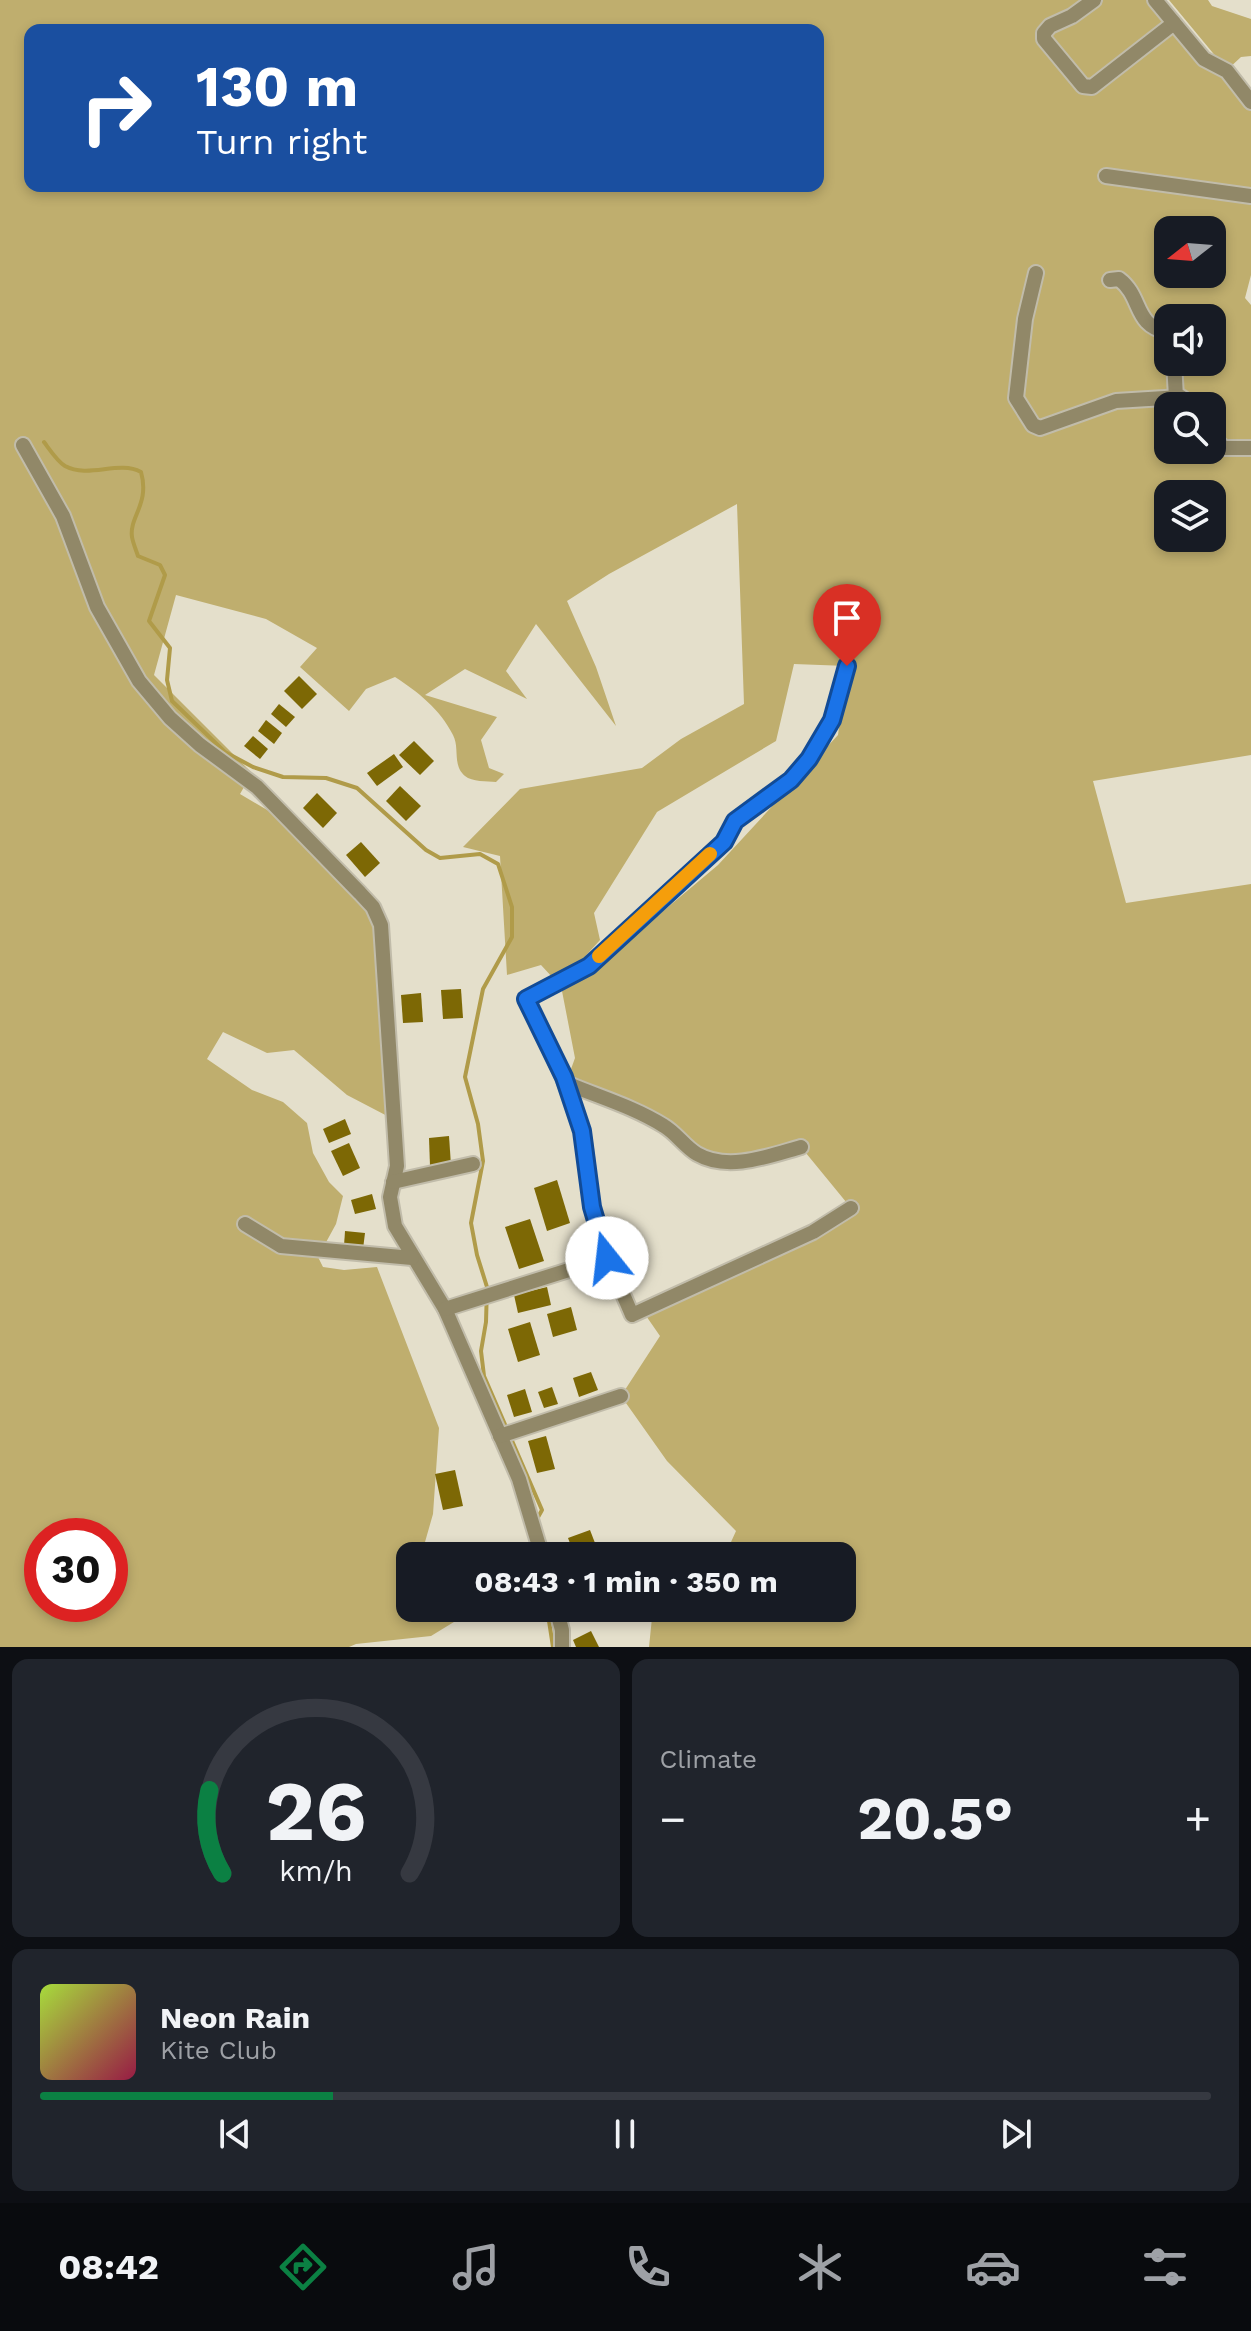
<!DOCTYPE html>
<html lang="en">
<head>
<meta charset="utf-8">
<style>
  :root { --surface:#171b24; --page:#20242c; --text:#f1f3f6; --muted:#9ea1a6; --line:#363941; --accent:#0b8043 }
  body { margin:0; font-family:"Work Sans",sans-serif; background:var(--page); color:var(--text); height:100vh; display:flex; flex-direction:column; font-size:30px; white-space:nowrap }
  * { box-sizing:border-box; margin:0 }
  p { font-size:26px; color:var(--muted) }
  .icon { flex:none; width:44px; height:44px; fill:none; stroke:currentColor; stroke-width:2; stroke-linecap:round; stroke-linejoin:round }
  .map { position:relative; height:1647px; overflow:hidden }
  .sheet { display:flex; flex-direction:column; gap:12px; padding:12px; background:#0d0f14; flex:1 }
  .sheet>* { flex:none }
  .guide { position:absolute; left:24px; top:24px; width:800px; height:168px; border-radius:16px; box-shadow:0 4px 12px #0003; background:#1a4fa0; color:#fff; overflow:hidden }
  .needle { width:52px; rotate:253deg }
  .fabs { position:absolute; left:1154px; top:216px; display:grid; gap:16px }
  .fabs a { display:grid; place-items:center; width:72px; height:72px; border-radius:16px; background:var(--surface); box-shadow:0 4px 12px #0003; font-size:40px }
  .speed { position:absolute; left:24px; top:1518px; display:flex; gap:16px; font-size:40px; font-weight:700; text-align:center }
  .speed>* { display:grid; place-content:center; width:104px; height:104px; border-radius:50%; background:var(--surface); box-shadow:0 4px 12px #0003; line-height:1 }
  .speed .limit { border:12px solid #d22; background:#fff; color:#111 }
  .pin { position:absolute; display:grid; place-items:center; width:68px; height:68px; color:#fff; margin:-82px -34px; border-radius:50% 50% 50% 0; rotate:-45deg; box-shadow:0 0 8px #0007 }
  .pin .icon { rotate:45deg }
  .me { position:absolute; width:88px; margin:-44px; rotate:344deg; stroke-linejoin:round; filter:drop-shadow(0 0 6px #0008) }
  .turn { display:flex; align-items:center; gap:28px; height:168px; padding:0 40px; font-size:36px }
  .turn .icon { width:104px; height:104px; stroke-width:2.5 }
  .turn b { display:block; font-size:56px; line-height:68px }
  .big { font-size:60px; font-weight:700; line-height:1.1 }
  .sheet .tile { flex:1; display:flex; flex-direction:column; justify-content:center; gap:12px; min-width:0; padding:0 28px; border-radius:16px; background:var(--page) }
  .sheet .dial { align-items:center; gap:0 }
  .dial svg { height:208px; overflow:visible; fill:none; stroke:var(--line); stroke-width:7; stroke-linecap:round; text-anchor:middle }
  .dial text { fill:var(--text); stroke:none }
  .song { display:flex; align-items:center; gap:24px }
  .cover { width:96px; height:96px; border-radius:12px; background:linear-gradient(135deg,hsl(80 70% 55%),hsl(340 70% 35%)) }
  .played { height:8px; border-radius:4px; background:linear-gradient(90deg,var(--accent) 25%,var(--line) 25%) }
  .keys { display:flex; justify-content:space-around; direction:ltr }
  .heat { display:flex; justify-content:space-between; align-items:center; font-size:44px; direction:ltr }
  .sheet .tiles { flex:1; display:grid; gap:12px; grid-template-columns:1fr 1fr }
  .tile:last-child { grid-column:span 2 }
  .trip { position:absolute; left:396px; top:1542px; width:460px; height:80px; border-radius:16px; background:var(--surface); box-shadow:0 4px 12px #0003; font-weight:700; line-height:80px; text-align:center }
  .dock { display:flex; height:128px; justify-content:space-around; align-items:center; background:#090b0e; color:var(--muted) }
  .dock .icon { width:56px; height:56px }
  .dock .active { color:var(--accent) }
  .dock b { font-size:36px; color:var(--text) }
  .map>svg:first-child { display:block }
  .green { fill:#bfae6e; fill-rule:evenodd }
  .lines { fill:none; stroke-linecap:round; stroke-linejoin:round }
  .stream { stroke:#b09b49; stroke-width:4 }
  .building { fill:#7d6805 }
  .street-casing { stroke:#c1bcaa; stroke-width:18 }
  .street { stroke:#918868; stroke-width:14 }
  .route-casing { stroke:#114b97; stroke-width:20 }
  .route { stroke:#1a73e8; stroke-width:14 }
  .slow { stroke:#f59e0b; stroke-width:14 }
</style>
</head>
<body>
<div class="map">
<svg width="1251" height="1647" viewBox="0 0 1251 1647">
  <rect width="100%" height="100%" fill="#e4dfcb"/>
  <!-- green -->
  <g class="green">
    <path d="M0,0H1155L1251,104V275L1245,298L1251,305V755L1093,781L1126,903L1251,884V1647H649L653,1608H842V1556H659L660,1554L726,1553L736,1531L667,1461L621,1396L660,1336L642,1310L851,1208L801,1147L726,1161L638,1113L566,1083L575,1058L562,991L593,970L718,865L838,735L847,666L794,664L776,741L657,812L594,913L600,940L581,961L553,978L541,965L507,975L500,856L463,847L520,789L642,768L681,739L744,704L737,504L609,574L567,601L596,667L616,726L536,624L506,671L527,699L465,669L425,695L497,717L481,740L489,768L504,774L496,782C487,781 472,782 465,776C452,765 460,748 453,735C440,709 418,692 395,677L366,689L349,711L300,667L317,648L266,619L176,595L154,675L252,773L240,794L269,811L373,907L393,1119L347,1095L294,1050L267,1053L223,1032L207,1059L252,1090L283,1102L307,1123L313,1153L329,1182L343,1196L336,1224L318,1257L323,1267L344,1270L377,1267L439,1428L433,1514L421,1556H410V1608H460L467,1614L431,1636L356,1644L349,1647H0ZM30,30H818V186H30ZM1168,230H1212V274H1168ZM1168,318H1212V362H1168ZM1168,406H1212V450H1168ZM1168,494H1212V538H1168ZM42,1536H110V1604H42Z"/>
    <polygon points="1169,0 1208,0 1212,6 1251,19 1251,56 1241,57 1227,70"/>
  </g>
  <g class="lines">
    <!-- stream -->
    <g class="stream">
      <path d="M44,442C50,450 57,461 65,466C89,479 118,460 141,472C150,504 129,517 132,537C133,543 136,550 138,556L160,565L165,575L149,621L170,648L167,680L172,701L225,752L253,767L283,777L326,778L357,788L426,850L440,858L480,854L498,864L512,907V937L483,989L465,1077L478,1124L483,1161L471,1223L477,1255L487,1287L486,1322L481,1351L484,1376L542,1510L537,1519"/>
      <polyline points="547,1608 553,1647"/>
    </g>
  </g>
  <!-- building -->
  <g class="building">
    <polygon points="299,676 317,694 302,709 284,691"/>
    <polygon points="279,704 295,717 286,727 271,714"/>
    <polygon points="266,720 282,733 274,744 258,731"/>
    <polygon points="253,736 268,749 260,759 244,746"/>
    <polygon points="414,741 434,761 420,775 399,755"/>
    <polygon points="394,754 403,767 377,786 367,773"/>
    <polygon points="400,786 421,806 406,821 386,801"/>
    <polygon points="317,793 337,813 323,828 303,808"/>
    <polygon points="361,842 380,863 365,877 346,855"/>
    <polygon points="461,989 463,1018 443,1019 441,990"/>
    <polygon points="421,993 423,1022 403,1023 401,995"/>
    <polygon points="345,1119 351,1134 329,1143 323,1129"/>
    <polygon points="449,1136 451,1165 430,1166 429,1138"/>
    <polygon points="349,1143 360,1168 343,1176 331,1151"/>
    <polygon points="557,1180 570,1223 547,1231 534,1188"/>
    <polygon points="372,1194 376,1209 355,1214 351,1200"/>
    <polygon points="530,1219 544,1261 519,1269 505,1227"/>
    <polygon points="345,1231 365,1233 363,1249 344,1246"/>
    <polygon points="547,1287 551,1305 518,1313 514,1295"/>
    <polygon points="571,1307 577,1330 553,1337 547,1314"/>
    <polygon points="530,1322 540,1355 518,1362 508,1329"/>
    <polygon points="591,1372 598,1390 579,1397 573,1378"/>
    <polygon points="552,1387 558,1404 544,1408 538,1392"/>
    <polygon points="525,1389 532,1412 514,1417 507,1395"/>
    <polygon points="546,1436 555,1469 537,1473 528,1441"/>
    <polygon points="455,1470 463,1506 443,1510 435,1474"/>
    <polygon points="590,1530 595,1543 573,1551 568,1538"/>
    <polygon points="452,1548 454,1556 427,1556 427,1555"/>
    <polygon points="568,1548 571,1556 559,1556 558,1552"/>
    <polygon points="591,1631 599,1647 576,1647 573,1640"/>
  </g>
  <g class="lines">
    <!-- street casing -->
    <g class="street-casing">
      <g id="street">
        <polyline points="1094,0 1072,16 1050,26 1044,33 1044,39 1083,86 1092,87 1174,23"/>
        <polyline points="1155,0 1204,59 1227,71 1251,102"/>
        <polyline points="1106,176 1251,196"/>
        <polyline points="1036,273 1025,319 1016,398 1033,425 1040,428 1116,401 1181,397 1193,406"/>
        <path d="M1110,280L1119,279C1143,297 1133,326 1168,332"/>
        <polyline points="1174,362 1176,397"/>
        <polyline points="1212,437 1224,448 1251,448"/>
        <polyline points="23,445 63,516 97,607 139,681 170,718 200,745 257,787 360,893 373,907 381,925 397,1166 390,1197 395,1226 445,1309 519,1479 542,1556"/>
        <path d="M847,666L832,720L809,759L791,780L735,821L724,842L589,966L526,999C546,1041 568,1082 581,1128C588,1153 587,1180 592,1206C600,1244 617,1280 632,1315L813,1232L851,1208"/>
        <path d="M566,1083C599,1097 634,1107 664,1126C676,1133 685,1147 697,1154C728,1172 769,1156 801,1147"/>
        <polyline points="393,1182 473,1164"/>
        <polyline points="245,1224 281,1246 412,1258"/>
        <polyline points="445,1309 607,1258"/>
        <polyline points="500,1436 621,1396"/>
        <polyline points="556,1608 562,1630 562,1647"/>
      </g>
    </g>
    <!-- street -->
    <use href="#street" class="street"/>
  </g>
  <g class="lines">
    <!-- route casing -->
    <g class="route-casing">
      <polyline id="route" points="607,1258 592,1207 582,1131 564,1077 526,999 589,966 724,842 735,821 791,780 809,759 832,720 847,666"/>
    </g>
    <!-- route -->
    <use href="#route" class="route"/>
    <!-- slow -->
    <polyline class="slow" points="599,956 710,854"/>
  </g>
</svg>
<div class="fabs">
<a><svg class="needle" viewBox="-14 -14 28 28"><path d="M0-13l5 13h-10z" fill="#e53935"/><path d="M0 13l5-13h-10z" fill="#9ea1a6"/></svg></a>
<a><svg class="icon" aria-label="sound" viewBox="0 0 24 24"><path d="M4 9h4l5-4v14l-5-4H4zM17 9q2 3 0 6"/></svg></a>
<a><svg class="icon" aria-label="search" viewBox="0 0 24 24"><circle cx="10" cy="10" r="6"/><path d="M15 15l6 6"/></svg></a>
<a><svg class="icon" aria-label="layers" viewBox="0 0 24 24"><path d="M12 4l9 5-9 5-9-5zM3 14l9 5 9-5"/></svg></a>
</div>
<div class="speed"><div class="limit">30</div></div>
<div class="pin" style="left:847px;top:666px;background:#d93025"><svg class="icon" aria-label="arrive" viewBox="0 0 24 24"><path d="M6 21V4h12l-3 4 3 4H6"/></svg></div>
<svg class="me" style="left:607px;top:1258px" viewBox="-20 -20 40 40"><circle r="19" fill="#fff"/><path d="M0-13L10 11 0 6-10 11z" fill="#1a73e8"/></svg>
<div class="trip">08:43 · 1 min · 350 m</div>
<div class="guide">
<div class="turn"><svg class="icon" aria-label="right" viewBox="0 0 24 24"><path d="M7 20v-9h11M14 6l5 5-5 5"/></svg><div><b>130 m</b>Turn right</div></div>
</div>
</div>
<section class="sheet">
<div class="tiles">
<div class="tile dial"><svg viewBox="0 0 100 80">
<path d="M14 69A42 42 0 1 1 86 69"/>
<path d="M14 69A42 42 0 0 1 9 37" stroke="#0b8043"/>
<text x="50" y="56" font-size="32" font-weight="700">26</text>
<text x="50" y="72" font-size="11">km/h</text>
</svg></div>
<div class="tile"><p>Climate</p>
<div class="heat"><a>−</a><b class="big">20.5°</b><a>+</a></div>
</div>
<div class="tile">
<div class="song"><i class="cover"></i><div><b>Neon Rain</b><p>Kite Club</p></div></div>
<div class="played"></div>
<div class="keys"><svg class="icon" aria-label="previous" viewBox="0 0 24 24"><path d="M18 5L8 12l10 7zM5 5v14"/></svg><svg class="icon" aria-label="pause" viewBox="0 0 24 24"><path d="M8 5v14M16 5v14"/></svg><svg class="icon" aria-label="next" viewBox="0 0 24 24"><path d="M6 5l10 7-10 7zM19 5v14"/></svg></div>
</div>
</div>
</section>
<nav class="dock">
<b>08:42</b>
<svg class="icon active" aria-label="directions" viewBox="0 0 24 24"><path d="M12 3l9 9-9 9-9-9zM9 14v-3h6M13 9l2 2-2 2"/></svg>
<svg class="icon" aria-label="music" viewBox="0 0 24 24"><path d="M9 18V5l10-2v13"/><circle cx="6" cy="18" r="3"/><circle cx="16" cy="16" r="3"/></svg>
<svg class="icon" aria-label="phone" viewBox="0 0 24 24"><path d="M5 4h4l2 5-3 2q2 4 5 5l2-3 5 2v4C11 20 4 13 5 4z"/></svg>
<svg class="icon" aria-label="climate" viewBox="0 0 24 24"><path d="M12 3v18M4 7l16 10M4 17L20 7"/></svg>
<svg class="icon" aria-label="car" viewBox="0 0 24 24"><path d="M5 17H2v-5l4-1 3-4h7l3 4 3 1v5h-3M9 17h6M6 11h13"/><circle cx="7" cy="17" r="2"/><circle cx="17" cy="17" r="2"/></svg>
<svg class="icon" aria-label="filters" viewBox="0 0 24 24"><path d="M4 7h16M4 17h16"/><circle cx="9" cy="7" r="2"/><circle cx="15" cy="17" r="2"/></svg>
</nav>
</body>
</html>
